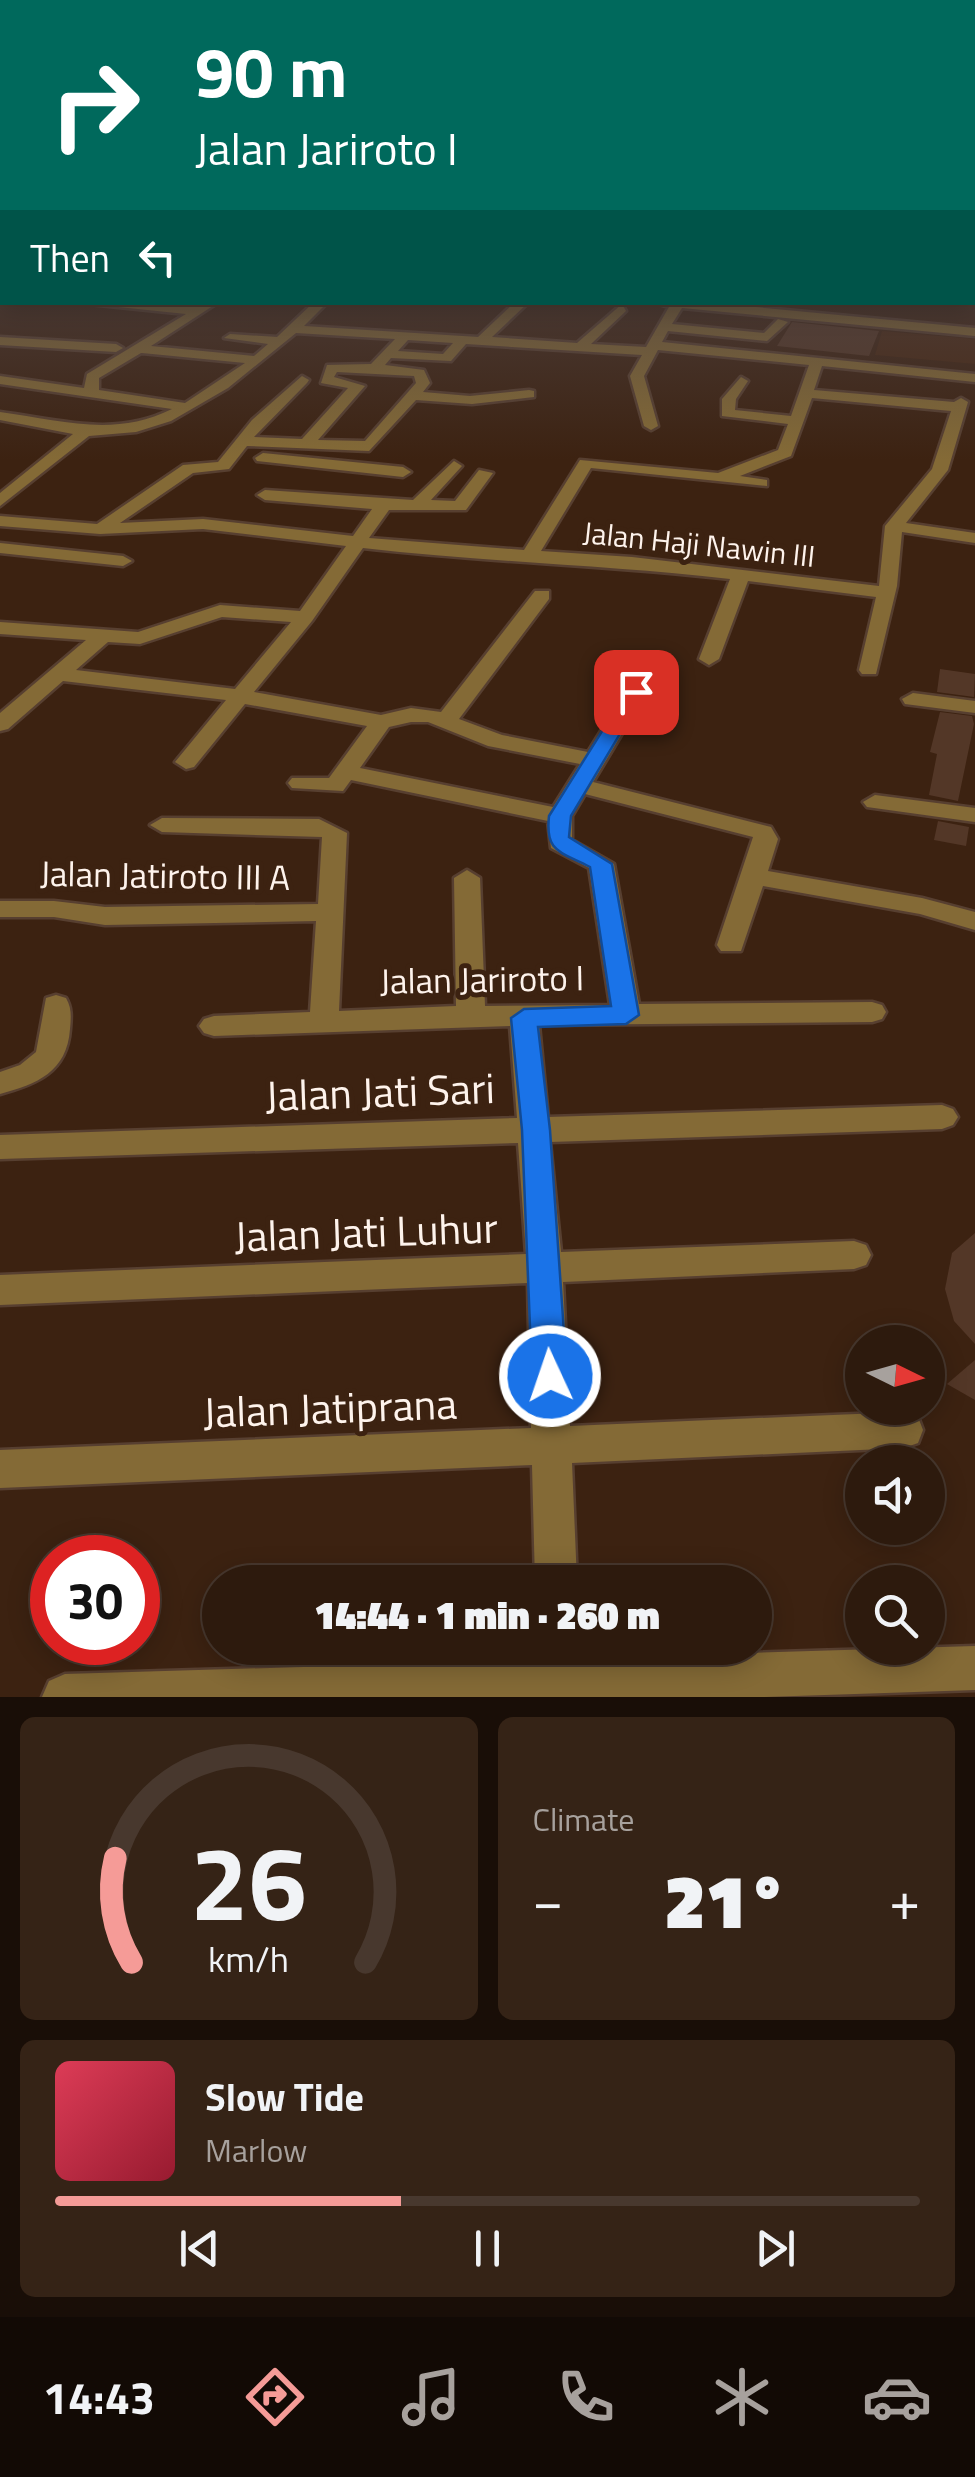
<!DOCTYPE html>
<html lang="en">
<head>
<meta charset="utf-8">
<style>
  :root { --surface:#2d1a0d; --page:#352316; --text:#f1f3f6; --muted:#a7a19d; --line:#48382e; --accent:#f59b97 }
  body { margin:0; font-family:"Titillium Web",sans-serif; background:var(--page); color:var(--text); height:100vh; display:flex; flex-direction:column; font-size:38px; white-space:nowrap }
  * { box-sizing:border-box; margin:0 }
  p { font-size:32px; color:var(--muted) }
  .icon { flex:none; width:55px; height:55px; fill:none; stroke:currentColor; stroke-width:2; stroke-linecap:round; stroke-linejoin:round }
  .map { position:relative; height:1697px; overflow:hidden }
  .side { display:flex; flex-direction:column; gap:20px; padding:20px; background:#190e07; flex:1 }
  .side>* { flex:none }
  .hud { position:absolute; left:0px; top:0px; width:975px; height:305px; box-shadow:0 5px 25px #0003,0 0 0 2px var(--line); background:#00695c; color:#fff; overflow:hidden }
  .needle { width:65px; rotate:95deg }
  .fabs { position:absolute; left:845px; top:1325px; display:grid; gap:20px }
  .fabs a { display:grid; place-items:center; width:100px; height:100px; border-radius:50%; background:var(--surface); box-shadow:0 5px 25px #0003,0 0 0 2px var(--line); font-size:50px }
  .speed { position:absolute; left:30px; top:1535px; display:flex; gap:20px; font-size:50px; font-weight:700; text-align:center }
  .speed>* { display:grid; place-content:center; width:130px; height:130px; border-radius:50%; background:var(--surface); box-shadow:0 5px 25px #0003,0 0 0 2px var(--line); line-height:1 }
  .speed .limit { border:15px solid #d22; background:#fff; color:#111 }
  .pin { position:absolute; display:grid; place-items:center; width:85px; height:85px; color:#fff; margin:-42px; border-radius:20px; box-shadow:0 5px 15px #0006 }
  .me { position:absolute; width:110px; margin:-55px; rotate:357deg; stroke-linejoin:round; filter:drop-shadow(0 0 8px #0008) }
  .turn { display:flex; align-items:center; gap:35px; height:210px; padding:0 30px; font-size:45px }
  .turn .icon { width:130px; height:130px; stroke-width:2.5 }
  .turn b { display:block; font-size:70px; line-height:85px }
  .then { display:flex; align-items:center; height:95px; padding:0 30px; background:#0003; gap:20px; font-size:38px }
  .big { font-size:75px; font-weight:800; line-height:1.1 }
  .side .tile { flex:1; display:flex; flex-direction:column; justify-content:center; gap:15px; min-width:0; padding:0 35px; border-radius:15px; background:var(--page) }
  .side .dial { align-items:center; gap:0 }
  .dial svg { height:260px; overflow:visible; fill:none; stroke:var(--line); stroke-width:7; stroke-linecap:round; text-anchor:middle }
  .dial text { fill:var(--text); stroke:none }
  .song { display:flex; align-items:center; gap:30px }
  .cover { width:120px; height:120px; border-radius:15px; background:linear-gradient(135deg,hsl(350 70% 55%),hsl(350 70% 35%)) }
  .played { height:10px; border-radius:5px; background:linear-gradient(90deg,var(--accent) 40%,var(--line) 40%) }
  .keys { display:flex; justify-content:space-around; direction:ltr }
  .heat { display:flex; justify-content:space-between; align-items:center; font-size:55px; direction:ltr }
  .side .tiles { flex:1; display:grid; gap:20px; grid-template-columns:1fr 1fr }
  .tile:last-child { grid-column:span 2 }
  .trip { position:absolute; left:202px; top:1565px; width:570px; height:100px; border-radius:50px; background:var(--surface); box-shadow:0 5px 25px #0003,0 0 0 2px var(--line); font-weight:800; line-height:100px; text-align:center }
  .dock { display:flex; height:160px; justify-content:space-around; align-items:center; background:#120a05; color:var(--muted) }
  .dock .icon { width:70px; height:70px }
  .dock .current { color:var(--accent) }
  .dock b { font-size:45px; color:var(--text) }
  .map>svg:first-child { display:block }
  .built { fill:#472712 }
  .building { fill:#533727 }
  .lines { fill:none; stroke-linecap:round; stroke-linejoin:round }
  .street-casing { stroke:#573f30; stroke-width:5 }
  .street { fill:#846a36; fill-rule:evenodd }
  .route { fill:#1a73e8; stroke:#114b97; stroke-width:2.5 }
  .labels { text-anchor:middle; stroke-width:10; stroke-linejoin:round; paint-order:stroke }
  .far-street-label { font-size:30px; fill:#fef3ec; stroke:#3c2211 }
  .street-label { font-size:35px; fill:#fef3ec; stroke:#3c2211 }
  .near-street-label { font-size:42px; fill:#fef3ec; stroke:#3c2211 }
</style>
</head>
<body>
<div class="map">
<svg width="975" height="1697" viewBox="0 0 975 1697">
  <rect width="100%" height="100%" fill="#3c2211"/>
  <!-- built -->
  <polygon class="built" points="882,331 975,339 975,364 875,355"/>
  <!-- building -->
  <g class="building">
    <polygon points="792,322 879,331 869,356 777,346"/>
    <polygon points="940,669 975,674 974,697 937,692"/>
    <polygon points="940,712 972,716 974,724 958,801 929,795 937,754 930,752"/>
    <polygon points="938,821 969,827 966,846 934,840"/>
    <polygon points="975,1233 975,1344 954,1321 945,1289 952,1253"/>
    <polygon points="975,1360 975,1400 947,1384"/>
  </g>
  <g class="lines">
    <!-- street casing -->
    <g class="street-casing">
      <g id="street">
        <polygon points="972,277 975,277 975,292 972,291"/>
        <polygon points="0,293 2,294 2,300 0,301"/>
        <path d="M70,302L196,307L219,302L151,346L254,356L268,344L224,338L230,334L277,337L314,302H328L304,326L478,337L515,302H529L492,337L577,343L622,304L626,311L591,344L646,347L669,307L653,302H703L975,328V336L682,308L672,324L764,333L778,319L788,322L767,341L668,331L662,342L975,374V382L822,366L814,390L954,402L961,398L968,402L948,470L906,523L975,533V543L902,532L897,586L876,674H862L859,670L876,597L748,581L719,659L709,665L699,659L730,579C608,565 485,562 363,548L312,621L254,692L381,715L411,708L441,712L535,591H549V599L459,719L502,735L588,752L628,687H644L647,692L593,782L771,827L778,839L768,871L922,898L975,912V930L920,914L763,886L741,951H721L717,945L753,837L585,794L572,816V840L614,864L639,1004L872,1002L882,1005L886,1012L882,1019L872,1022L539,1025L548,1117L942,1105L953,1109L958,1117L953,1125L942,1129L550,1142L561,1252L854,1241L866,1245L871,1255L866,1265L854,1269L563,1282L570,1426L904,1412L918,1417L923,1430L918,1443L904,1448L572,1463L577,1582H535L532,1465L0,1488V1450L531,1428L528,1283L0,1305V1275L526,1254L518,1143L0,1159V1135L517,1118L510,1026L214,1036L204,1033L199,1026L204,1019L214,1016L310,1012L316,921L105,925L54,917H0V901H54L105,907L318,904L322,837L162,832L150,825L162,818L319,819L347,833L339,1011L456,1006L454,878L467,870L480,878L485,1006L610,1005L589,868L551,848L548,821L351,780L343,791L292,788L288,783L292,778H329L367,726L245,704L194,767L186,769L175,762L226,700L63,681L8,729L0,731V713L86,640L0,634V622L138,632L220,605L300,611L346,546L203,529L100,534L0,526V516L97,524L183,465L218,462L252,420L302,376L309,380L307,383L254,437L302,439L348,388L321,383L327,365L371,364L395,339L296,333L228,388L171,421L136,432L89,436L0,506V493L73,434L0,420V412C61,420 114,438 172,409L0,384V376L84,388L87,374L186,314ZM408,340L453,343L443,354L398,351ZM466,344L642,355L630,376L644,426L651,430L658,426L644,376L658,350L809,365L791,416L735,410L736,399L748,381L741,377L722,399V416L788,424L778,450L718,473L580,460L524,550L369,538L389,510H466L493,473L479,470L455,501L431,500L462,466L454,461L413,500L265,490L257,495L265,500L372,509L353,536L203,519L120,523L193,473L229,469L247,446L369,451L416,400L472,404L534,397V391L529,390L470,396L423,392L430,383L424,370L385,365L391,358L451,361ZM141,353H142L245,363L185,403L99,390V378ZM337,372L414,376L416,383L365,441L318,440L365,386L334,377ZM812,398L951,411L932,469L885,526L879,586L632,557L541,551L591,468L767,486V480L740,476L791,456ZM222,617L291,622L235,689L76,670L108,642L140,644ZM411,722H428L488,746L580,764L553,807L360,768L389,727Z"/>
        <polygon points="0,337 116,344 123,348 116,352 0,345"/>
        <polygon points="263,453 403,467 411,472 403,477 257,461 255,458"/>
        <polygon points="0,543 123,556 132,561 123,566 0,553"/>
        <polygon points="913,693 975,701 975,713 905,704 902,699"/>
        <polygon points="875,795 975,808 975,822 867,807 863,802"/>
        <path d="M56,995L66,998C72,1008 71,1018 70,1029C67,1072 37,1084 0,1094V1072L20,1065L36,1052L46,998Z"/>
        <polygon points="975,1646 975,1690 765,1697 42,1697 49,1681 65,1674 536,1660 536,1648 580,1648 581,1658"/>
      </g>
    </g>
    <!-- street -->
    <use href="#street" class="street"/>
  </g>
  <!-- sky -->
  <linearGradient id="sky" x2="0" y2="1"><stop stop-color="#211309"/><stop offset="0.48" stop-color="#504443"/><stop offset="1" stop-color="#504443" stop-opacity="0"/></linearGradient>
  <rect width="975" height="460" fill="url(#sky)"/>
  <!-- route -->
  <path class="route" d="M629,688L645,692L571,816L569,837L612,864L639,1015L626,1024L538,1027L550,1130L567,1376L562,1387L550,1391L537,1387L532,1376L522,1130L511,1018L524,1009L611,1006L590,867C560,851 545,853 549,816Z"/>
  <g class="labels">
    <!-- far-street labels -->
    <g class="far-street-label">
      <text transform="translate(699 545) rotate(6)" y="10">Jalan Haji Nawin III</text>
    </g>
    <!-- street labels -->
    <g class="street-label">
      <text transform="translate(165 876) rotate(1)" y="12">Jalan Jatiroto III A</text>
      <text transform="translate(482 980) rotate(-1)" y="12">Jalan Jariroto I</text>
    </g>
    <!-- near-street labels -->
    <g class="near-street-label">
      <text transform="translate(380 1092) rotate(-2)" y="15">Jalan Jati Sari</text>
      <text transform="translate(366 1232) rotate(-2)" y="15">Jalan Jati Luhur</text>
      <text transform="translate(330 1408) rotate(-2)" y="15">Jalan Jatiprana</text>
    </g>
  </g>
</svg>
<div class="fabs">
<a><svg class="needle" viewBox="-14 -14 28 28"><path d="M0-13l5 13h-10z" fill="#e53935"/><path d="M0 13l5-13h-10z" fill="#a7a19d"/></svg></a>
<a><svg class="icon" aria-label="sound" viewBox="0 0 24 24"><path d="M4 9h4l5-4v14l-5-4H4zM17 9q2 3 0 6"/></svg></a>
<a><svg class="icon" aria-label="search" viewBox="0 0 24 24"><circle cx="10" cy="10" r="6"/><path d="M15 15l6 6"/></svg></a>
</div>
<div class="speed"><div class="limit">30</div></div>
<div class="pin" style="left:636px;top:692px;background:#d93025"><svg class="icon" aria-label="arrive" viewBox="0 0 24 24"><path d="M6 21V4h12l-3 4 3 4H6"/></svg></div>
<svg class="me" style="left:550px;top:1376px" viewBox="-20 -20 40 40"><circle r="17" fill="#1a73e8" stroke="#fff" stroke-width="3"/><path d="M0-11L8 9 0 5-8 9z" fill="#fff"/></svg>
<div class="trip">14:44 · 1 min · 260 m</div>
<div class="hud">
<div class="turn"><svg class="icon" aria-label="right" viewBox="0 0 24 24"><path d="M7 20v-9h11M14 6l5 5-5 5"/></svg><div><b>90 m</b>Jalan Jariroto I</div></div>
<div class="then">Then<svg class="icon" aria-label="left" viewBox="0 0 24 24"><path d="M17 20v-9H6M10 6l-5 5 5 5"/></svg></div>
</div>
</div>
<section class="side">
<div class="tiles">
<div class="tile dial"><svg viewBox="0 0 100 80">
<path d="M14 69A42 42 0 1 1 86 69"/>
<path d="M14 69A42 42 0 0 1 9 37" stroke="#f59b97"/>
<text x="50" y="56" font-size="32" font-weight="700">26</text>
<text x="50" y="72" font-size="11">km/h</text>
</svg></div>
<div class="tile"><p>Climate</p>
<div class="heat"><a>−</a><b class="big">21°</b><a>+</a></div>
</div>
<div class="tile">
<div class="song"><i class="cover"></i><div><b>Slow Tide</b><p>Marlow</p></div></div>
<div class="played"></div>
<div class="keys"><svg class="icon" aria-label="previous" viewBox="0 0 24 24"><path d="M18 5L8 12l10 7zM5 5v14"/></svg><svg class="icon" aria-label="pause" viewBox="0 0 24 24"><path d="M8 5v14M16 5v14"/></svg><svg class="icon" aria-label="next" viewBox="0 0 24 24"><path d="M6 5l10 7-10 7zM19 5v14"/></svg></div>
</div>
</div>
</section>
<nav class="dock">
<b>14:43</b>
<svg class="icon current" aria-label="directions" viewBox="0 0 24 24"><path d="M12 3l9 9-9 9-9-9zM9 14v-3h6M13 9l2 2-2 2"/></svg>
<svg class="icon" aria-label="music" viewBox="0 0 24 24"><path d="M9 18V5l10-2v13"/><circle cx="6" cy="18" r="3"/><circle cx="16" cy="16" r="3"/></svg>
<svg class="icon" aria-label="phone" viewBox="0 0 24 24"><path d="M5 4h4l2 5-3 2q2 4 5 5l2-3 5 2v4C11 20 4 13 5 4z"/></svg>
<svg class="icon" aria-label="climate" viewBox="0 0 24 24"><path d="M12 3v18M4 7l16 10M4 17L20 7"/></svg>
<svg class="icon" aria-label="car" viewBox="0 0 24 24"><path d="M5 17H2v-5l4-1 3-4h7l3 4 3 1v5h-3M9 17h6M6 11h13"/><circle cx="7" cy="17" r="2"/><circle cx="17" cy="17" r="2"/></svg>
</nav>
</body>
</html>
